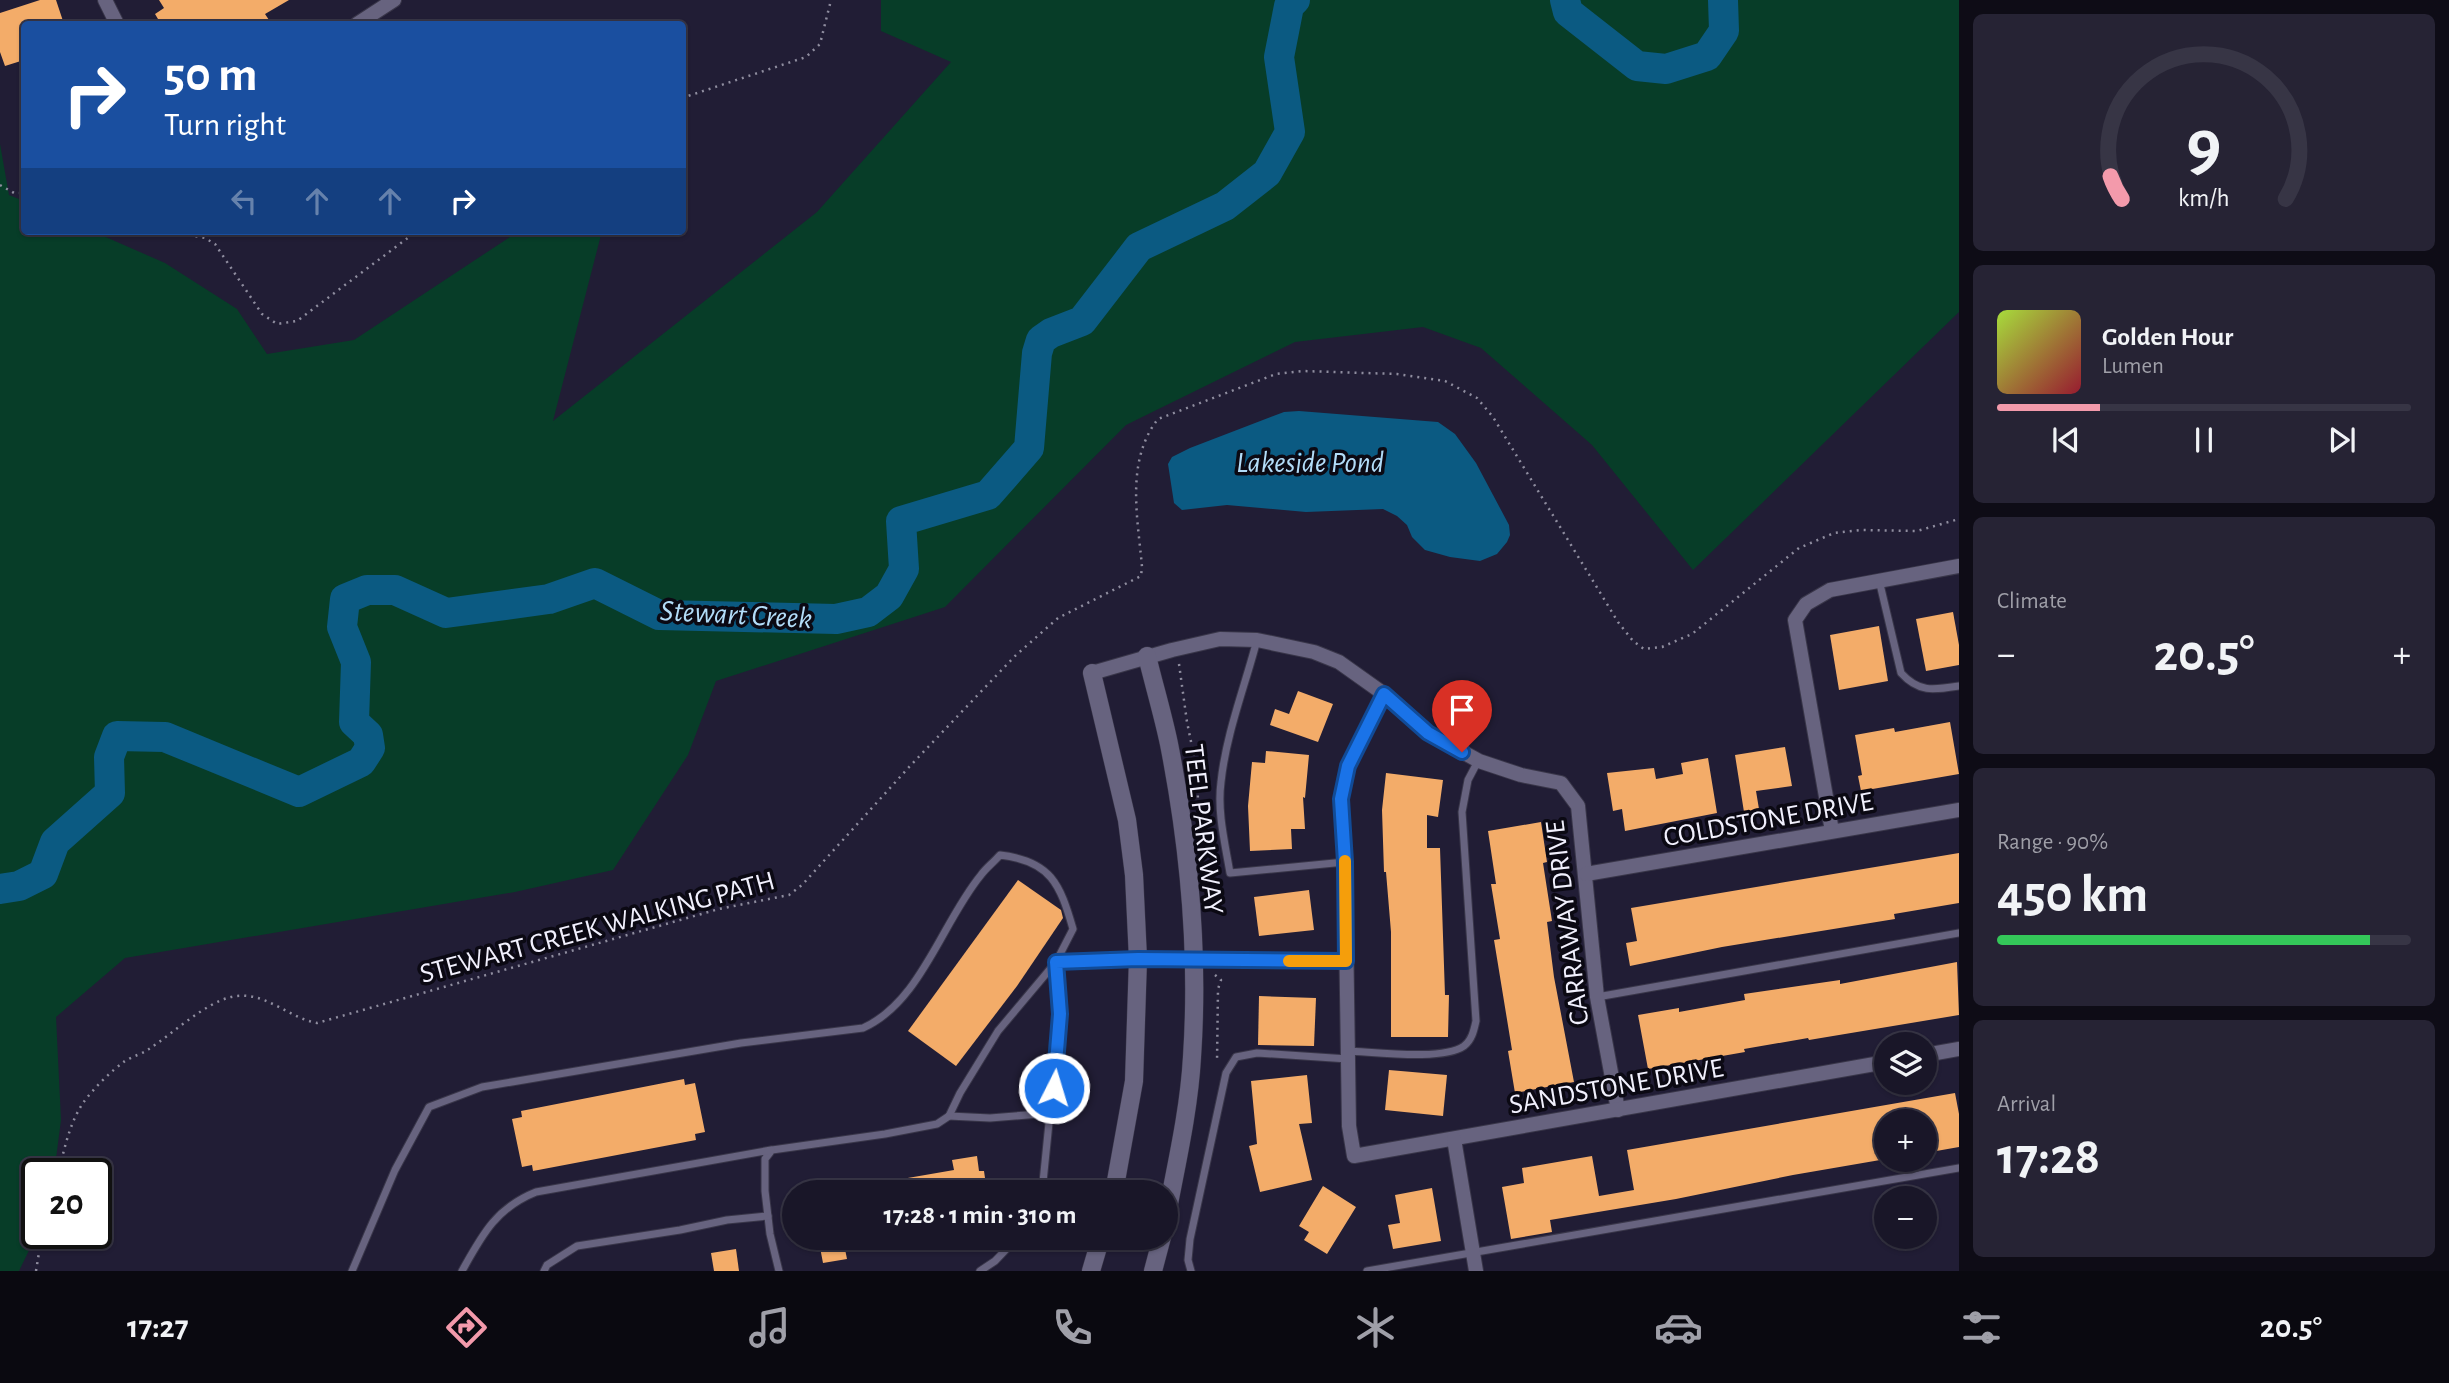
<!DOCTYPE html>
<html lang="en">
<head>
<meta charset="utf-8">
<style>
  :root { --surface:#191628; --page:#262334; --text:#f1f3f6; --muted:#9f9fa8; --line:#373545; --accent:#f39aab }
  body { margin:0; font-family:"Alegreya Sans",sans-serif; background:var(--page); color:var(--text); height:100vh; display:flex; flex-direction:column; font-size:26px; white-space:nowrap }
  * { box-sizing:border-box; margin:0 }
  p { font-size:23px; color:var(--muted) }
  .icon { flex:none; width:38px; height:38px; fill:none; stroke:currentColor; stroke-width:2; stroke-linecap:round; stroke-linejoin:round }
  .map { position:relative; flex:1; overflow:hidden }
  .details { display:flex; flex-direction:column; gap:14px; padding:14px; background:#0e0c16; width:490px }
  .details>* { flex:none }
  .guide { position:absolute; left:21px; top:21px; width:665px; height:214px; border-radius:7px; box-shadow:0 2px 5px #0004,0 0 0 2px var(--line); background:#1a4fa0; color:#fff; overflow:hidden }
  .tools { position:absolute; left:1874px; top:1032px; display:grid; gap:14px }
  .tools a { display:grid; place-items:center; width:63px; height:63px; border-radius:50%; background:var(--surface); box-shadow:0 2px 5px #0004,0 0 0 2px var(--line); font-size:35px }
  .speed { position:absolute; left:21px; top:1158px; display:flex; gap:14px; font-size:35px; font-weight:700; text-align:center }
  .speed>* { display:grid; place-content:center; width:91px; height:91px; border-radius:50%; background:var(--surface); box-shadow:0 2px 5px #0004,0 0 0 2px var(--line); line-height:1 }
  .speed .limit { border:4px solid #111; border-radius:10px; background:#fff; color:#111 }
  .pin { position:absolute; display:grid; place-items:center; width:60px; height:60px; color:#fff; margin:-72px -30px; border-radius:50% 50% 50% 0; rotate:-45deg; box-shadow:0 0 7px #0007 }
  .pin .icon { rotate:45deg }
  .me { position:absolute; width:77px; margin:-38px; rotate:5deg; stroke-linejoin:round; filter:drop-shadow(0 0 5px #0008) }
  .turn { display:flex; align-items:center; gap:24px; height:147px; padding:0 28px; font-size:32px }
  .turn .icon { width:91px; height:91px; stroke-width:2.5 }
  .turn b { display:block; font-size:49px; line-height:60px }
  .lanes { display:flex; align-items:center; height:66px; padding:0 28px; background:#0003; justify-content:center; gap:35px; direction:ltr }
  .lanes .off { opacity:.35 }
  .big { font-size:52px; font-weight:700; line-height:1.1 }
  .details .card { flex:1; display:flex; flex-direction:column; justify-content:center; gap:10px; min-width:0; padding:0 24px; border-radius:10px; background:var(--page) }
  .details .dial { align-items:center; gap:0 }
  .dial svg { height:182px; overflow:visible; fill:none; stroke:var(--line); stroke-width:7; stroke-linecap:round; text-anchor:middle }
  .dial text { fill:var(--text); stroke:none }
  .song { display:flex; align-items:center; gap:21px }
  .cover { width:84px; height:84px; border-radius:10px; background:linear-gradient(135deg,hsl(80 70% 55%),hsl(350 70% 35%)) }
  .played { height:7px; border-radius:4px; background:linear-gradient(90deg,var(--accent) 25%,var(--line) 25%) }
  .keys { display:flex; justify-content:space-around; direction:ltr }
  .heat { display:flex; justify-content:space-between; align-items:center; font-size:38px; direction:ltr }
  .charge { height:10px; border-radius:5px; background:linear-gradient(90deg,#34c759 90%,var(--line) 0) }
  .trip { position:absolute; left:782px; top:1180px; width:396px; height:70px; border-radius:35px; background:var(--surface); box-shadow:0 2px 5px #0004,0 0 0 2px var(--line); font-weight:700; line-height:70px; text-align:center }
  .tabs { display:flex; height:112px; justify-content:space-around; align-items:center; background:#0a0910; color:var(--muted) }
  .tabs .icon { width:49px; height:49px }
  .tabs .selected { color:var(--accent) }
  .tabs b { font-size:32px; color:var(--text) }
  main { display:flex; flex:1; min-height:0 }
  .map>svg:first-child { display:block }
  .green { fill:#073d28 }
  .water { fill:#0b5a82 }
  .lines { fill:none; stroke-linecap:round; stroke-linejoin:round }
  .river { stroke:#0b5a82; stroke-width:30 }
  .building { fill:#f3ac69 }
  .service-casing { stroke:#393649; stroke-width:9 }
  .minor-casing { stroke:#393649; stroke-width:16 }
  .tertiary-casing { stroke:#393649; stroke-width:19 }
  .path { stroke:#8f8d9f; stroke-width:2.5; stroke-dasharray:2 5; stroke-linecap:butt }
  .service { stroke:#67637f; stroke-width:7 }
  .minor { stroke:#67637f; stroke-width:14 }
  .tertiary { stroke:#67637f; stroke-width:18 }
  .route-casing { stroke:#114b97; stroke-width:18 }
  .route { stroke:#1a73e8; stroke-width:12 }
  .slow { stroke:#f59e0b; stroke-width:12 }
  .labels { text-anchor:middle; stroke-width:7; stroke-linejoin:round; paint-order:stroke }
  .street-label { font-size:28px; fill:#f1f0fd; stroke:#0b0913 }
  .water-label { font-size:30px; font-style:italic; fill:#b2dcf8; stroke:#0b0913 }
</style>
</head>
<body>
<main>
<div class="map">
<svg width="1959" height="1271" viewBox="0 0 1959 1271">
  <rect width="100%" height="100%" fill="#211d35"/>
  <!-- green -->
  <polygon class="green" points="881,0 1959,0 1959,312 1693,570 1592,445 1481,348 1423,327 1295,342 1126,425 945,607 716,681 688,755 613,870 515,892 125,958 56,1017 61,1120 54,1174 37,1174 37,1234 19,1271 0,1271 0,144 9,195 24,201 24,231 92,231 165,263 237,309 267,354 354,340 519,231 602,231 553,421 817,212 951,62 881,31"/>
  <!-- water -->
  <polygon class="water" points="1299,411 1438,422 1455,434 1476,463 1509,525 1510,535 1507,542 1497,554 1480,561 1450,557 1425,550 1412,537 1407,525 1397,516 1383,509 1306,512 1227,505 1182,510 1174,503 1168,464 1172,457 1190,448 1284,412"/>
  <g class="lines">
    <!-- river -->
    <g class="river">
      <polyline points="1565,0 1568,12 1637,66 1666,69 1707,56 1724,31 1723,0"/>
      <polyline points="0,889 19,886 43,874 55,842 110,793 109,757 117,736 165,737 299,792 361,762 370,748 368,735 354,722 356,662 342,627 345,599 367,590 395,590 446,613 549,599 595,583 659,615 836,619 868,612 889,596 904,569 901,521 988,495 1029,448 1037,353 1041,340 1051,333 1082,321 1139,247 1225,206 1267,173 1290,132 1279,57 1289,6 1295,0"/>
    </g>
  </g>
  <!-- building -->
  <g class="building">
    <polygon points="40,0 56,0 64,24 24,24 24,60 5,66 0,52 0,13"/>
    <polygon points="159,0 289,0 265,14 269,20 261,24 161,24 155,14 164,8"/>
    <polygon points="1953,612 1959,645 1959,665 1926,671 1916,619"/>
    <polygon points="1879,626 1888,681 1839,690 1830,635"/>
    <polygon points="1298,691 1333,704 1318,742 1270,725 1275,709 1289,714"/>
    <polygon points="1950,722 1959,774 1861,791 1858,776 1862,775 1855,735 1894,728 1895,732"/>
    <polygon points="1785,747 1792,786 1756,791 1759,809 1744,812 1735,755"/>
    <polygon points="1266,751 1309,755 1305,798 1303,797 1305,829 1291,829 1292,849 1250,851 1248,806 1252,762 1265,763"/>
    <polygon points="1708,758 1717,813 1625,831 1622,809 1613,811 1607,773 1654,768 1656,779 1683,774 1681,763"/>
    <polygon points="1386,773 1443,780 1438,817 1427,815 1427,848 1440,848 1445,995 1449,995 1448,1037 1391,1037 1391,932 1386,872 1384,872 1382,810"/>
    <polygon points="1541,822 1547,862 1543,863 1552,921 1547,922 1554,977 1574,1082 1515,1093 1508,1051 1512,1050 1494,940 1500,939 1491,884 1496,884 1488,831"/>
    <polygon points="1959,853 1959,903 1894,914 1895,919 1722,947 1630,966 1626,943 1637,941 1631,908"/>
    <polygon points="1018,880 1061,910 1063,918 1017,986 956,1066 908,1031"/>
    <polygon points="1309,890 1314,930 1259,936 1254,897"/>
    <polygon points="1957,962 1959,1015 1809,1040 1808,1038 1744,1049 1745,1052 1648,1069 1638,1015 1679,1008 1679,1012 1745,1000 1744,994 1840,980 1840,984"/>
    <polygon points="1259,996 1316,998 1314,1046 1258,1045"/>
    <polygon points="1389,1070 1447,1075 1443,1116 1385,1110"/>
    <polygon points="1307,1075 1312,1123 1299,1124 1312,1180 1260,1192 1249,1146 1257,1144 1251,1081"/>
    <polygon points="684,1079 685,1085 695,1083 705,1132 695,1134 696,1140 533,1171 532,1165 522,1167 512,1119 522,1117 521,1111"/>
    <polygon points="1955,1093 1959,1114 1959,1147 1925,1153 1925,1122 1886,1122 1886,1159 1793,1175 1676,1199 1550,1220 1552,1232 1511,1239 1502,1187 1524,1183 1522,1168 1592,1156 1599,1196 1634,1190 1627,1150"/>
    <polygon points="977,1156 979,1171 984,1171 987,1192 874,1192 873,1184 954,1170 952,1160"/>
    <polygon points="1323,1186 1356,1207 1327,1254 1304,1240 1309,1232 1299,1226"/>
    <polygon points="1432,1188 1441,1241 1393,1249 1388,1225 1400,1223 1395,1195"/>
    <polygon points="818,1237 869,1237 870,1245 845,1249 847,1259 823,1263"/>
    <polygon points="736,1249 739,1271 714,1271 711,1253"/>
  </g>
  <g class="lines">
    <!-- service casing -->
    <g class="service-casing">
      <g id="service">
        <path d="M1879,580L1901,673C1919,693 1934,690 1959,686"/>
        <path d="M1257,640C1245,686 1226,734 1221,782C1217,812 1225,843 1230,873L1345,862"/>
        <polyline points="1597,997 1959,933"/>
        <path d="M1348,1051C1375,1052 1443,1061 1464,1046C1472,1040 1474,1030 1476,1021L1462,812L1468,780L1478,761"/>
        <polyline points="949,1116 990,1118 1051,1113"/>
        <polyline points="1042,1192 1060,1014 1056,962 1137,959"/>
        <path d="M352,1271L395,1170L429,1107L482,1087L741,1043L863,1028C921,1002 942,922 981,875C986,868 994,862 1000,855C1051,861 1060,884 1073,929L1056,962L998,1031L960,1093L949,1116L937,1124L885,1134L772,1150L765,1159V1191L770,1234L779,1271"/>
        <path d="M462,1271C482,1235 496,1208 536,1192L771,1150"/>
        <polyline points="544,1271 547,1265 577,1246 680,1230 727,1220 768,1216"/>
        <polyline points="980,1271 995,1261 1018,1237"/>
        <polyline points="1191,1271 1188,1260 1190,1239 1226,1073 1236,1057 1257,1053 1348,1059"/>
        <polyline points="1367,1271 1959,1168"/>
      </g>
    </g>
    <!-- minor casing -->
    <g class="minor-casing">
      <g id="minor">
        <polyline points="105,0 117,24"/>
        <polyline points="357,24 394,0"/>
        <polyline points="1092,673 1172,650 1220,639 1257,640 1314,652 1339,662 1384,694 1428,733 1479,761 1521,775 1561,783 1578,806 1597,997 1618,1110"/>
        <polyline points="1384,694 1348,767 1341,799 1345,862 1349,1126 1354,1156 1886,1062"/>
        <polyline points="1832,831 1795,620 1806,604 1830,590 1959,566"/>
        <polyline points="1586,874 1959,810"/>
        <polyline points="1138,959 1346,961"/>
        <polyline points="1925,1055 1959,1049"/>
        <polyline points="1454,1139 1476,1271"/>
      </g>
    </g>
    <!-- tertiary casing -->
    <g class="tertiary-casing">
      <g id="tertiary">
        <path d="M1147,656C1154,685 1163,715 1169,744C1189,846 1199,953 1192,1057C1189,1111 1176,1166 1166,1219"/>
        <polyline points="1092,673 1127,820 1134,875 1138,959 1134,1081 1114,1192"/>
        <polyline points="1091,1271 1101,1237"/>
        <polyline points="1153,1271 1162,1237"/>
      </g>
    </g>
    <!-- path -->
    <g class="path">
      <polyline points="682,98 806,57 820,44 831,0"/>
      <polyline points="0,185 14,193 24,193"/>
      <polyline points="168,231 205,238 215,244 262,314 277,324 297,321 417,231"/>
      <polyline points="1179,664 1187,722 1197,771 1198,802"/>
      <polyline points="1215,975 1221,980 1218,989 1217,1062"/>
      <path d="M58,1174C64,1151 69,1124 83,1103C93,1089 111,1071 125,1061C133,1056 142,1054 149,1049C172,1034 205,1003 231,997C263,989 288,1018 317,1023L719,909L789,895L802,885L910,766L1015,656L1058,618L1141,576L1142,567C1138,519 1125,461 1158,419L1276,374L1302,371L1397,374L1445,381L1477,398L1493,417L1618,622L1633,641L1644,649L1662,647L1692,634L1799,548L1834,533L1861,530L1917,531L1959,519"/>
      <polyline points="36,1271 42,1234"/>
    </g>
    <!-- service -->
    <use href="#service" class="service"/>
    <!-- minor -->
    <use href="#minor" class="minor"/>
    <!-- tertiary -->
    <use href="#tertiary" class="tertiary"/>
  </g>
  <g class="lines">
    <!-- route casing -->
    <g class="route-casing">
      <polyline id="route" points="1054,1088 1060,1014 1056,962 1138,959 1346,961 1345,862 1341,799 1348,766 1384,694 1428,733 1462,752"/>
    </g>
    <!-- route -->
    <use href="#route" class="route"/>
    <!-- slow -->
    <polyline class="slow" points="1289,961 1346,961 1345,861"/>
  </g>
  <g class="labels">
    <!-- street labels -->
    <g class="street-label">
      <text transform="translate(1768 818) rotate(-10)" y="10">COLDSTONE DRIVE</text>
      <text transform="translate(1205 829) rotate(83)" y="10">TEEL PARKWAY</text>
      <text transform="translate(1566 923) rotate(-97)" y="10">CARRAWAY DRIVE</text>
      <text transform="translate(597 926) rotate(-15)" y="10">STEWART CREEK WALKING PATH</text>
      <text transform="translate(1616 1085) rotate(-10)" y="10">SANDSTONE DRIVE</text>
    </g>
    <!-- water labels -->
    <g class="water-label">
      <text x="1310" y="472">Lakeside Pond</text>
      <text transform="translate(736 614) rotate(3)" y="10">Stewart Creek</text>
    </g>
  </g>
</svg>
<div class="tools">
<a><svg class="icon" aria-label="layers" viewBox="0 0 24 24"><path d="M12 4l9 5-9 5-9-5zM3 14l9 5 9-5"/></svg></a>
<a>+</a>
<a>−</a>
</div>
<div class="speed"><div class="limit">20</div></div>
<div class="pin" style="left:1462px;top:752px;background:#d93025"><svg class="icon" aria-label="arrive" viewBox="0 0 24 24"><path d="M6 21V4h12l-3 4 3 4H6"/></svg></div>
<svg class="me" style="left:1054px;top:1088px" viewBox="-20 -20 40 40"><circle r="17" fill="#1a73e8" stroke="#fff" stroke-width="3"/><path d="M0-11L8 9 0 5-8 9z" fill="#fff"/></svg>
<div class="trip">17:28 · 1 min · 310 m</div>
<div class="guide">
<div class="turn"><svg class="icon" aria-label="right" viewBox="0 0 24 24"><path d="M7 20v-9h11M14 6l5 5-5 5"/></svg><div><b>50 m</b>Turn right</div></div>
<div class="lanes"><svg class="icon off" aria-label="left" viewBox="0 0 24 24"><path d="M17 20v-9H6M10 6l-5 5 5 5"/></svg><svg class="icon off" aria-label="ahead" viewBox="0 0 24 24"><path d="M12 20V5M6 11l6-6 6 6"/></svg><svg class="icon off" aria-label="ahead" viewBox="0 0 24 24"><path d="M12 20V5M6 11l6-6 6 6"/></svg><svg class="icon" aria-label="right" viewBox="0 0 24 24"><path d="M7 20v-9h11M14 6l5 5-5 5"/></svg></div>
</div>
</div>
<section class="details">
<div class="card dial"><svg viewBox="0 0 100 80">
<path d="M14 69A42 42 0 1 1 86 69"/>
<path d="M14 69A42 42 0 0 1 9 59" stroke="#f39aab"/>
<text x="50" y="56" font-size="32" font-weight="700">9</text>
<text x="50" y="72" font-size="11">km/h</text>
</svg></div>
<div class="card">
<div class="song"><i class="cover"></i><div><b>Golden Hour</b><p>Lumen</p></div></div>
<div class="played"></div>
<div class="keys"><svg class="icon" aria-label="previous" viewBox="0 0 24 24"><path d="M18 5L8 12l10 7zM5 5v14"/></svg><svg class="icon" aria-label="pause" viewBox="0 0 24 24"><path d="M8 5v14M16 5v14"/></svg><svg class="icon" aria-label="next" viewBox="0 0 24 24"><path d="M6 5l10 7-10 7zM19 5v14"/></svg></div>
</div>
<div class="card"><p>Climate</p>
<div class="heat"><a>−</a><b class="big">20.5°</b><a>+</a></div>
</div>
<div class="card"><p>Range · 90%</p><b class="big">450 km</b><div class="charge"></div></div>
<div class="card"><p>Arrival</p><b class="big">17:28</b></div>
</section>
</main>
<nav class="tabs">
<b>17:27</b>
<svg class="icon selected" aria-label="directions" viewBox="0 0 24 24"><path d="M12 3l9 9-9 9-9-9zM9 14v-3h6M13 9l2 2-2 2"/></svg>
<svg class="icon" aria-label="music" viewBox="0 0 24 24"><path d="M9 18V5l10-2v13"/><circle cx="6" cy="18" r="3"/><circle cx="16" cy="16" r="3"/></svg>
<svg class="icon" aria-label="phone" viewBox="0 0 24 24"><path d="M5 4h4l2 5-3 2q2 4 5 5l2-3 5 2v4C11 20 4 13 5 4z"/></svg>
<svg class="icon" aria-label="climate" viewBox="0 0 24 24"><path d="M12 3v18M4 7l16 10M4 17L20 7"/></svg>
<svg class="icon" aria-label="car" viewBox="0 0 24 24"><path d="M5 17H2v-5l4-1 3-4h7l3 4 3 1v5h-3M9 17h6M6 11h13"/><circle cx="7" cy="17" r="2"/><circle cx="17" cy="17" r="2"/></svg>
<svg class="icon" aria-label="filters" viewBox="0 0 24 24"><path d="M4 7h16M4 17h16"/><circle cx="9" cy="7" r="2"/><circle cx="15" cy="17" r="2"/></svg>
<b>20.5°</b>
</nav>
</body>
</html>
